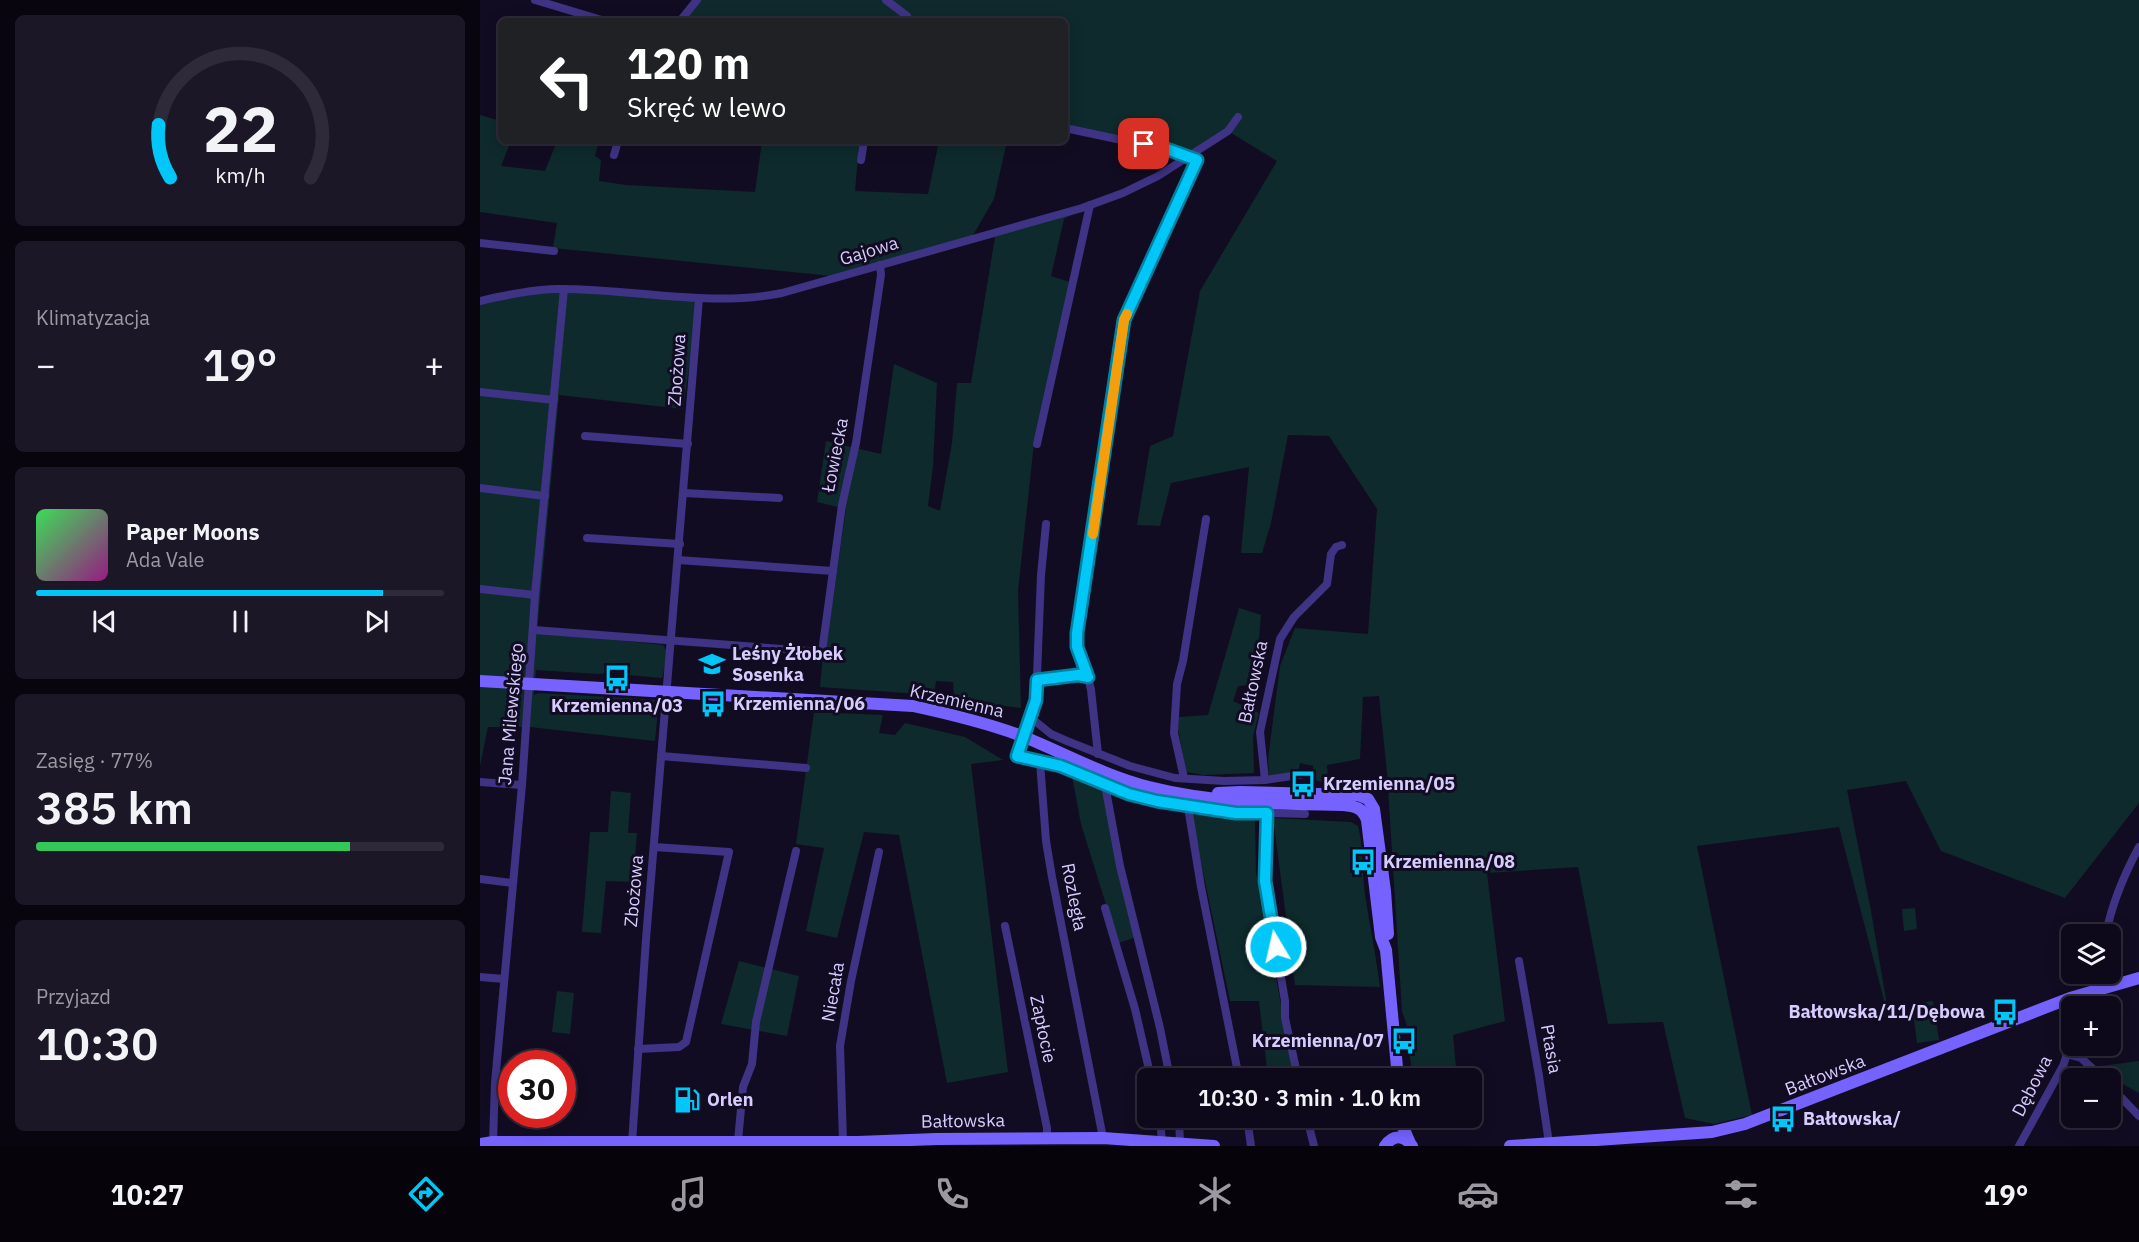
<!DOCTYPE html>
<html lang="pl">
<head>
<meta charset="utf-8">
<style>
  :root { --surface:#0e091a; --page:#1c1727; --text:#f1f3f6; --muted:#9b9aa2; --line:#2e2a39; --accent:#00c7f7 }
  body { margin:0; font-family:"IBM Plex Sans",sans-serif; background:var(--page); color:var(--text); height:100vh; display:flex; flex-direction:column; font-size:22px; white-space:nowrap }
  * { box-sizing:border-box; margin:0 }
  p { font-size:20px; color:var(--muted) }
  .icon { flex:none; width:33px; height:33px; fill:none; stroke:currentColor; stroke-width:2; stroke-linecap:round; stroke-linejoin:round }
  .map { position:relative; flex:1; overflow:hidden }
  .details { display:flex; flex-direction:column; gap:15px; padding:15px; background:#08050e; width:480px }
  .details>* { flex:none }
  .top-card { position:absolute; left:18px; top:18px; width:570px; height:126px; border-radius:9px; box-shadow:0 3px 15px #0003,0 0 0 2px var(--line); background:#202124; color:#fff; overflow:hidden }
  .buttons { position:absolute; left:1581px; top:924px; display:grid; gap:12px }
  .buttons a { display:grid; place-items:center; width:60px; height:60px; border-radius:9px; background:var(--surface); box-shadow:0 3px 15px #0003,0 0 0 2px var(--line); font-size:30px }
  .speed { position:absolute; left:18px; top:1050px; display:flex; gap:12px; font-size:30px; font-weight:700; text-align:center }
  .speed>* { display:grid; place-content:center; width:78px; height:78px; border-radius:50%; background:var(--surface); box-shadow:0 3px 15px #0003,0 0 0 2px var(--line); line-height:1 }
  .speed .limit { border:9px solid #d22; background:#fff; color:#111 }
  .pin { position:absolute; display:grid; place-items:center; width:51px; height:51px; color:#fff; margin:-26px; border-radius:12px; box-shadow:0 3px 9px #0006 }
  .me { position:absolute; width:66px; margin:-33px; rotate:351deg; stroke-linejoin:round; filter:drop-shadow(0 0 4px #0008) }
  .turn { display:flex; align-items:center; gap:21px; height:126px; padding:0 30px; font-size:27px }
  .turn .icon { width:78px; height:78px; stroke-width:2.5 }
  .turn b { display:block; font-size:42px; line-height:51px }
  .big { font-size:45px; font-weight:600; line-height:1.1 }
  .details .card { flex:1; display:flex; flex-direction:column; justify-content:center; gap:9px; min-width:0; padding:0 21px; border-radius:9px; background:var(--page) }
  .details .dial { align-items:center; gap:0 }
  .dial svg { height:156px; overflow:visible; fill:none; stroke:var(--line); stroke-width:7; stroke-linecap:round; text-anchor:middle }
  .dial text { fill:var(--text); stroke:none }
  .song { display:flex; align-items:center; gap:18px }
  .cover { width:72px; height:72px; border-radius:9px; background:linear-gradient(135deg,hsl(130 70% 55%),hsl(310 70% 35%)) }
  .played { height:6px; border-radius:3px; background:linear-gradient(90deg,var(--accent) 85%,var(--line) 85%) }
  .keys { display:flex; justify-content:space-around; direction:ltr }
  .heat { display:flex; justify-content:space-between; align-items:center; font-size:33px; direction:ltr }
  .charge { height:9px; border-radius:4px; background:linear-gradient(90deg,#34c759 77%,var(--line) 0) }
  .trip { position:absolute; left:657px; top:1068px; width:345px; height:60px; border-radius:9px; background:var(--surface); box-shadow:0 3px 15px #0003,0 0 0 2px var(--line); font-weight:600; line-height:60px; text-align:center }
  .tab-bar { display:flex; height:96px; justify-content:space-around; align-items:center; background:#06040a; color:var(--muted) }
  .tab-bar .icon { width:42px; height:42px }
  .tab-bar .active { color:var(--accent) }
  .tab-bar b { font-size:27px; color:var(--text) }
  main { display:flex; flex:1; min-height:0 }
  .map>svg:first-child { display:block }
  .green { fill:#0e2a2c }
  .lines { fill:none; stroke-linecap:round; stroke-linejoin:round }
  .minor { stroke:#3e3384; stroke-width:8 }
  .secondary { stroke:#7663ff; stroke-width:12 }
  .route-casing { stroke:#0081a1; stroke-width:15 }
  .route { stroke:#00c7f7; stroke-width:10 }
  .slow { stroke:#f59e0b; stroke-width:10 }
  .labels { text-anchor:middle; stroke-width:6; stroke-linejoin:round; paint-order:stroke }
  .street-label { font-size:18px; fill:#d7ccff; stroke:#120c22 }
  .poi-label { font-size:18px; font-weight:bold; fill:#d7ccff; stroke:#120c22; text-anchor:start }
</style>
</head>
<body>
<main>
<section class="details">
<div class="card dial"><svg viewBox="0 0 100 80">
<path d="M14 69A42 42 0 1 1 86 69"/>
<path d="M14 69A42 42 0 0 1 8 42" stroke="#00c7f7"/>
<text x="50" y="56" font-size="32" font-weight="700">22</text>
<text x="50" y="72" font-size="11">km/h</text>
</svg></div>
<div class="card"><p>Klimatyzacja</p>
<div class="heat"><a>−</a><b class="big">19°</b><a>+</a></div>
</div>
<div class="card">
<div class="song"><i class="cover"></i><div><b>Paper Moons</b><p>Ada Vale</p></div></div>
<div class="played"></div>
<div class="keys"><svg class="icon" aria-label="previous" viewBox="0 0 24 24"><path d="M18 5L8 12l10 7zM5 5v14"/></svg><svg class="icon" aria-label="pause" viewBox="0 0 24 24"><path d="M8 5v14M16 5v14"/></svg><svg class="icon" aria-label="next" viewBox="0 0 24 24"><path d="M6 5l10 7-10 7zM19 5v14"/></svg></div>
</div>
<div class="card"><p>Zasięg · 77%</p><b class="big">385 km</b><div class="charge"></div></div>
<div class="card"><p>Przyjazd</p><b class="big">10:30</b></div>
</section>
<div class="map">
<svg width="1659" height="1146" viewBox="0 0 1659 1146">
  <rect width="100%" height="100%" fill="#120c22"/>
  <!-- green -->
  <g class="green">
    <polygon points="217,0 1659,0 1659,803 1585,898 1461,851 1426,781 1367,790 1391,911 1410,1023 1359,827 1217,846 1272,1115 1234,1124 1205,1118 1183,1022 1128,1024 1098,867 1007,873 1025,1021 973,1035 977,1078 933,1078 929,1050 931,1038 922,1011 907,772 899,696 883,697 880,759 847,765 848,784 835,780 833,766 820,763 818,772 789,776 788,759 800,666 815,628 888,634 897,509 849,436 808,435 791,523 782,553 761,553 769,467 691,483 680,526 657,525 670,446 693,436 720,291 797,161 748,131 706,156 585,129 585,21 200,21"/>
    <polygon points="0,115 21,121 21,141 31,141 21,166 65,171 77,141 119,141 115,156 121,160 119,181 146,185 275,192 282,141 379,146 375,191 448,194 459,141 527,141 514,199 492,237 610,205 584,219 571,276 590,282 554,443 538,591 541,708 517,705 474,696 473,682 456,681 454,697 439,694 340,687 343,655 345,655 366,509 337,502 346,441 401,454 414,364 457,383 453,466 448,506 460,511 472,443 477,383 491,383 515,237 362,277 73,248 77,223 0,212"/>
    <polygon points="76,289 219,298 203,409 79,395 57,632 183,645 188,653 182,678 148,675 140,672 118,674 56,670 54,695 58,693 179,700 175,741 50,727 8,727 0,766 0,301"/>
    <polygon points="759,608 781,615 775,685 758,686 753,701 779,713 773,736 774,773 724,775 706,772 698,728 699,717 728,715"/>
    <polygon points="334,712 403,715 399,733 415,735 425,723 485,737 523,760 491,764 528,1072 467,1083 419,835 384,832 357,938 326,931 344,848 316,844"/>
    <polygon points="592,776 623,788 654,938 638,943 601,824"/>
    <polygon points="131,791 151,793 148,833 157,833 153,882 126,881 121,933 102,932 110,832 128,832"/>
    <polygon points="712,813 775,820 776,873 815,1078 788,1078 779,1001 750,1001 711,814"/>
    <path d="M793,818L871,822L878,826C884,849 882,872 885,895C890,926 896,956 900,987L815,985Z"/>
    <polygon points="1435,908 1437,929 1424,931 1422,909"/>
    <polygon points="259,961 319,976 307,1036 241,1024"/>
    <polygon points="77,991 94,993 90,1034 72,1032"/>
    <polygon points="1453,1001 1459,1040 1437,1043 1432,1004"/>
    <polygon points="1659,1061 1659,1093 1613,1067"/>
  </g>
  <g class="lines">
    <!-- minor -->
    <g class="minor">
      <polyline points="55,0 125,21"/>
      <polyline points="406,0 427,16"/>
      <polyline points="200,21 217,0"/>
      <polyline points="585,128 684,149 717,160 644,320 597,633 597,647 608,677 611,690 618,754"/>
      <polyline points="134,155 138,141"/>
      <polyline points="381,160 384,141"/>
      <polyline points="0,243 74,251"/>
      <path d="M0,301C20,296 57,289 77,289C152,288 227,308 302,293L602,208L643,193L678,176L748,131L758,117"/>
      <polyline points="0,392 74,400"/>
      <polyline points="105,436 208,444"/>
      <polyline points="557,444 610,205"/>
      <polyline points="0,488 65,496"/>
      <polyline points="204,493 299,498"/>
      <polyline points="566,524 561,575 556,700 537,755 581,766 649,794 677,801 756,812 825,814"/>
      <polyline points="107,538 200,544"/>
      <polyline points="198,560 353,571"/>
      <polyline points="0,589 55,595"/>
      <polyline points="54,630 342,652 362,505 376,443 401,275 400,265"/>
      <polyline points="557,680 598,675 608,677"/>
      <polyline points="550,717 571,734 587,741 650,766 695,778 744,781 785,780 825,774"/>
      <polyline points="181,756 326,768"/>
      <polyline points="560,762 566,841 572,877 623,1138"/>
      <polyline points="704,778 694,733 697,684 703,661 726,519"/>
      <polyline points="785,780 780,732 800,639 814,617 847,584 851,554 856,547 862,545"/>
      <polyline points="0,782 42,785"/>
      <polyline points="625,785 640,866 680,1028 690,1078"/>
      <polyline points="708,807 721,887 759,1078"/>
      <polyline points="787,813 785,881 805,1001 805,1018 818,1078"/>
      <polyline points="0,879 32,883"/>
      <polyline points="625,908 655,1009 671,1078"/>
      <polyline points="525,926 567,1128 567,1138"/>
      <path d="M1626,934C1632,903 1644,875 1659,847"/>
      <polyline points="1039,961 1059,1076 1069,1143"/>
      <polyline points="0,977 24,979"/>
      <polyline points="1618,989 1619,974"/>
      <polyline points="1604,993 1606,1006"/>
      <polyline points="158,1049 199,1047 206,1042 249,852 174,847"/>
      <polyline points="1586,1054 1601,1058 1623,1078"/>
      <polyline points="1630,1086 1659,1116"/>
      <polyline points="680,1118 682,1142"/>
      <polyline points="699,1118 700,1143"/>
      <polyline points="767,1118 771,1146"/>
      <polyline points="827,1118 834,1146"/>
      <polyline points="258,1141 263,1087 272,1064 276,1022 316,851"/>
      <polyline points="363,1141 360,1046 371,981 399,852"/>
      <polyline points="13,1142 15,1083 42,785 55,595 84,289"/>
      <polyline points="152,1143 166,939 219,298"/>
      <polyline points="1539,1146 1583,1066 1592,1040"/>
    </g>
    <!-- secondary -->
    <g class="secondary">
      <path d="M0,681L433,706C470,714 507,723 542,736C584,753 625,776 669,787C732,803 798,804 863,805C875,806 883,808 887,820L901,937L906,950L918,1078"/>
      <polyline points="738,793 760,792 878,795 888,799 894,809 905,891 908,934"/>
      <polyline points="922,1118 924,1129 929,1141"/>
      <polyline points="0,1144 13,1142 378,1142 456,1139 623,1138 734,1146"/>
      <path d="M905,1146C912,1135 924,1134 932,1146"/>
      <polyline points="1030,1146 1232,1132 1265,1124 1590,998 1659,978"/>
    </g>
  </g>
  <g class="lines">
    <!-- route casing -->
    <g class="route-casing">
      <polyline id="route" points="664,144 684,148 717,160 644,320 597,633 597,647 608,677 598,675 557,680 556,700 537,756 581,766 649,794 677,801 756,813 787,813 785,881 796,947"/>
    </g>
    <!-- route -->
    <use href="#route" class="route"/>
    <!-- slow -->
    <polyline class="slow" points="613,534 644,320 647,314"/>
  </g>
  <!-- icons -->
  <defs>
    <g id="school-bare" transform="scale(2.07)"><path d="M0-5L7-2L0 1L-7-2ZM-4 1L0 2.5L4 1V4Q0 6-4 4Z" fill="#00c7f7" stroke="#120c22" stroke-width="2.5" paint-order="stroke"/></g>
    <g id="bus-bare" transform="scale(2.07)"><path d="M-5-6H5V4H4V6H2V4H-2V6H-4V4H-5ZM-3.5-4V0h7V-4ZM-3.5 1.2v1.5H-2V1.2ZM2 1.2v1.5H3.5V1.2Z" fill="#00c7f7" stroke="#120c22" stroke-width="2.5" paint-order="stroke"/></g>
    <g id="fuel-bare" transform="scale(2.07)"><path d="M-5.5-6h7V0h2V4h1.3V-2.5L3-4.5l.8-.8L6-3V5H2.5V1h-1V6h-7ZM-4.2-4.7v3.2H.2V-4.7Z" fill="#00c7f7" stroke="#120c22" stroke-width="2.5" paint-order="stroke"/></g>
  </defs>
  <g fill-rule="evenodd">
    <use href="#school-bare" x="232" y="664"/>
    <use href="#bus-bare" x="137" y="678"/>
    <use href="#bus-bare" x="233" y="704"/>
    <use href="#bus-bare" x="823" y="784"/>
    <use href="#bus-bare" x="883" y="862"/>
    <use href="#bus-bare" x="1525" y="1012"/>
    <use href="#bus-bare" x="924" y="1041"/>
    <use href="#fuel-bare" x="207" y="1100"/>
    <use href="#bus-bare" x="1303" y="1119"/>
  </g>
  <g class="labels">
    <!-- street labels -->
    <g class="street-label">
      <text transform="translate(389 251) rotate(-17)" y="6">Gajowa</text>
      <text transform="translate(197 370) rotate(-86)" y="6">Zbożowa</text>
      <text transform="translate(355 455) rotate(-79)" y="6">Łowiecka</text>
      <text transform="translate(773 682) rotate(-78)" y="6">Bałtowska</text>
      <text transform="translate(477 701) rotate(13)" y="6">Krzemienna</text>
      <text transform="translate(31 714) rotate(-85)" y="6">Jana Milewskiego</text>
      <text transform="translate(154 891) rotate(-85)" y="6">Zbożowa</text>
      <text transform="translate(594 897) rotate(79)" y="6">Rozległa</text>
      <text transform="translate(353 992) rotate(-80)" y="6">Niecała</text>
      <text transform="translate(563 1029) rotate(78)" y="6">Zapłocie</text>
      <text transform="translate(1071 1049) rotate(80)" y="6">Ptasia</text>
      <text transform="translate(1345 1075) rotate(-21)" y="6">Bałtowska</text>
      <text transform="translate(1552 1086) rotate(-63)" y="6">Dębowa</text>
      <text transform="translate(483 1121) rotate(-1)" y="6">Bałtowska</text>
    </g>
    <!-- poi labels -->
    <g class="poi-label">
      <text x="252" y="660">Leśny Żłobek<tspan x="252" dy="21">Sosenka</tspan></text>
      <text x="253" y="710">Krzemienna/06</text>
      <text x="137" y="712" text-anchor="middle">Krzemienna/03</text>
      <text x="843" y="790">Krzemienna/05</text>
      <text x="903" y="868">Krzemienna/08</text>
      <text x="1505" y="1018" text-anchor="end">Bałtowska/11/Dębowa</text>
      <text x="904" y="1047" text-anchor="end">Krzemienna/07</text>
      <text x="227" y="1106">Orlen</text>
      <text x="1323" y="1125">Bałtowska/</text>
    </g>
  </g>
</svg>
<div class="buttons">
<a><svg class="icon" aria-label="layers" viewBox="0 0 24 24"><path d="M12 4l9 5-9 5-9-5zM3 14l9 5 9-5"/></svg></a>
<a>+</a>
<a>−</a>
</div>
<div class="speed"><div class="limit">30</div></div>
<div class="pin" style="left:664px;top:144px;background:#d93025"><svg class="icon" aria-label="arrive" viewBox="0 0 24 24"><path d="M6 21V4h12l-3 4 3 4H6"/></svg></div>
<svg class="me" style="left:796px;top:947px" viewBox="-20 -20 40 40"><circle r="17" fill="#00c7f7" stroke="#fff" stroke-width="3"/><path d="M0-11L8 9 0 5-8 9z" fill="#fff"/></svg>
<div class="trip">10:30 · 3 min · 1.0 km</div>
<div class="top-card">
<div class="turn"><svg class="icon" aria-label="left" viewBox="0 0 24 24"><path d="M17 20v-9H6M10 6l-5 5 5 5"/></svg><div><b>120 m</b>Skręć w lewo</div></div>
</div>
</div>
</main>
<nav class="tab-bar">
<b>10:27</b>
<svg class="icon active" aria-label="directions" viewBox="0 0 24 24"><path d="M12 3l9 9-9 9-9-9zM9 14v-3h6M13 9l2 2-2 2"/></svg>
<svg class="icon" aria-label="music" viewBox="0 0 24 24"><path d="M9 18V5l10-2v13"/><circle cx="6" cy="18" r="3"/><circle cx="16" cy="16" r="3"/></svg>
<svg class="icon" aria-label="phone" viewBox="0 0 24 24"><path d="M5 4h4l2 5-3 2q2 4 5 5l2-3 5 2v4C11 20 4 13 5 4z"/></svg>
<svg class="icon" aria-label="climate" viewBox="0 0 24 24"><path d="M12 3v18M4 7l16 10M4 17L20 7"/></svg>
<svg class="icon" aria-label="car" viewBox="0 0 24 24"><path d="M5 17H2v-5l4-1 3-4h7l3 4 3 1v5h-3M9 17h6M6 11h13"/><circle cx="7" cy="17" r="2"/><circle cx="17" cy="17" r="2"/></svg>
<svg class="icon" aria-label="filters" viewBox="0 0 24 24"><path d="M4 7h16M4 17h16"/><circle cx="9" cy="7" r="2"/><circle cx="15" cy="17" r="2"/></svg>
<b>19°</b>
</nav>
</body>
</html>
